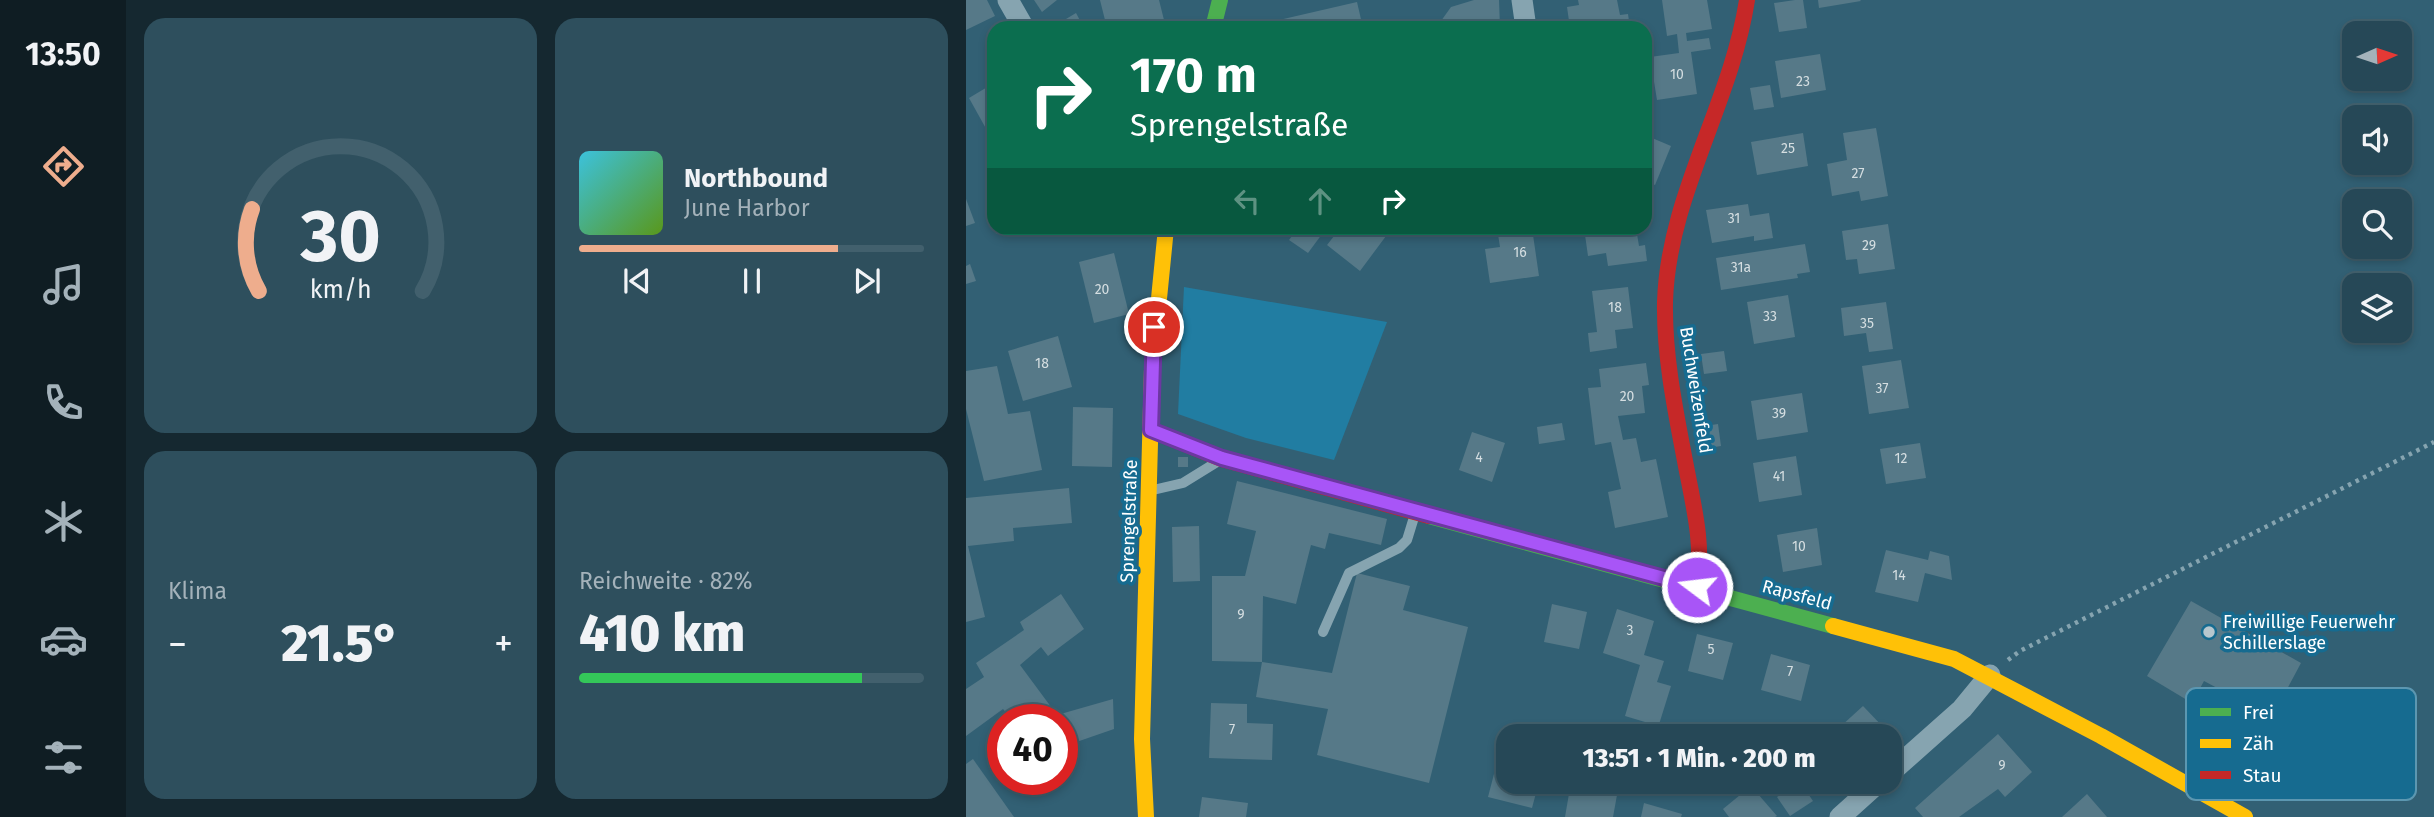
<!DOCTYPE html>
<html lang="de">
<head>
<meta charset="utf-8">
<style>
  :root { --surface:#264857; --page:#2e4f5d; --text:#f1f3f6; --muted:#a4b2ba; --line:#42606d; --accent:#eead8d }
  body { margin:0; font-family:"Fira Sans",sans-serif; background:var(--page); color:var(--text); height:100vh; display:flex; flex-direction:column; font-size:26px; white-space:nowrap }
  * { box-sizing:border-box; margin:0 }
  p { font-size:23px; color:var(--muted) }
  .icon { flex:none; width:38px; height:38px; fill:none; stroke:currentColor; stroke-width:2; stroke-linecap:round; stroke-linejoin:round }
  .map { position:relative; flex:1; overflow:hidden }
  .sheet { display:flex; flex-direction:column; gap:18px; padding:18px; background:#152830; width:840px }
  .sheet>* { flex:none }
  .banner { position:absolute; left:21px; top:21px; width:665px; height:214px; border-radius:21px; box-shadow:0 4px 10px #0003,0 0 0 2px var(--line); background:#0b6e4f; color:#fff; overflow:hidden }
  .needle { width:46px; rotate:87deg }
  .tools { position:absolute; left:1376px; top:21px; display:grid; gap:14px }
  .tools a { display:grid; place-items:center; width:70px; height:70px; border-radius:14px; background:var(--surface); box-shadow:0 4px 10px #0003,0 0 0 2px var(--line); font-size:35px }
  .speed { position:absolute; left:21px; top:704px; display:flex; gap:14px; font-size:35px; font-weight:700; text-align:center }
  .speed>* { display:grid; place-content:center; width:91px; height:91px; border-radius:50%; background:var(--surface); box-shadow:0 4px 10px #0003,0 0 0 2px var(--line); line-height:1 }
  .speed .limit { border:10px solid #d22; background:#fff; color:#111 }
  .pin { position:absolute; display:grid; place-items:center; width:60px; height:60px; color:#fff; margin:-30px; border:4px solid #fff; border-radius:50%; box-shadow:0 2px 7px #0007 }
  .me { position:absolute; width:77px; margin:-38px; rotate:285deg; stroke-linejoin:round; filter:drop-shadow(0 0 5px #0008) }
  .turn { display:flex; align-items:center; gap:24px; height:147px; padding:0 28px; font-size:32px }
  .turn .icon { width:91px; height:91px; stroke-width:2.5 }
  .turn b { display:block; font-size:49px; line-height:60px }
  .lanes { display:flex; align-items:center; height:66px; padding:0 28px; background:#0003; justify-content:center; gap:35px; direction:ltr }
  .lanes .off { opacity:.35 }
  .big { font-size:52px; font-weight:800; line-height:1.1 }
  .sheet .widget { flex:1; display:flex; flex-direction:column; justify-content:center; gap:10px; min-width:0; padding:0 24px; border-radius:21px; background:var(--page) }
  .sheet .dial { align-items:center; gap:0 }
  .dial svg { height:182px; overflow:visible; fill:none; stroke:var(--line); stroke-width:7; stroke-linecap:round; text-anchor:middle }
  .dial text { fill:var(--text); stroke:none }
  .song { display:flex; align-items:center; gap:21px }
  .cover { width:84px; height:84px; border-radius:10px; background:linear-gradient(135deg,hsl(190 70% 55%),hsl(90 70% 35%)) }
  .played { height:7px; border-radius:4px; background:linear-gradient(90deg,var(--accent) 75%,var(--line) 75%) }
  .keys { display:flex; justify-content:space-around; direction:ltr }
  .heat { display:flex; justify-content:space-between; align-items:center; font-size:38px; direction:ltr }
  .charge { height:10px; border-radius:5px; background:linear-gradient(90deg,#34c759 82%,var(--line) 0) }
  .sheet .tiles { flex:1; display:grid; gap:18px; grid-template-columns:repeat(2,1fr) }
  .trip { position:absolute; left:530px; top:724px; width:406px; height:70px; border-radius:21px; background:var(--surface); box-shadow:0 4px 10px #0003,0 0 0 2px var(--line); font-weight:800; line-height:70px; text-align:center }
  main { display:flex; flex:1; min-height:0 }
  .dock { display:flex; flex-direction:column; width:126px; justify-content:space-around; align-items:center; background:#0f1d23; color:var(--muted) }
  .dock .icon { width:49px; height:49px }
  .dock .active { color:var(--accent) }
  .dock b { font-size:32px; color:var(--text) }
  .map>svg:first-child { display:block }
  .green { fill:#217da2 }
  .building { fill:#567988 }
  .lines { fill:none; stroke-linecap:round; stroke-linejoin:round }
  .path { stroke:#86a4b0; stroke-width:4.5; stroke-dasharray:3.5 5; stroke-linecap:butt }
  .lane { stroke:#86a4b0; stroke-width:10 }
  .street { stroke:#86a4b0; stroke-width:21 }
  .fast { stroke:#4caf50; stroke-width:16 }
  .slow { stroke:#ffc107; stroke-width:16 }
  .jam { stroke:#c62828; stroke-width:16 }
  .route-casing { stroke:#6d37a1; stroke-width:18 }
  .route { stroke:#a855f7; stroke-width:12 }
  .poi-dot { fill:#b7c7ce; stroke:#166b90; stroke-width:2.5 }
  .labels { text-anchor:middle; stroke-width:7; stroke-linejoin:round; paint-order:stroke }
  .number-label { font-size:14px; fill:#d5dee1 }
  .street-label { font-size:18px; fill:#fff; stroke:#166b90 }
  .poi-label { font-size:18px; fill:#fff; stroke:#166b90; text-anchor:start }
  .key { fill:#166b90; stroke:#5c97b1; stroke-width:2 }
  .key-label { font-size:19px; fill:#fff }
</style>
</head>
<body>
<main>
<nav class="dock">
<b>13:50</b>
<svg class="icon active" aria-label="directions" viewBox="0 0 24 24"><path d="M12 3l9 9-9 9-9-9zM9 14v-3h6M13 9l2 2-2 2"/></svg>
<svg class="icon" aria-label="music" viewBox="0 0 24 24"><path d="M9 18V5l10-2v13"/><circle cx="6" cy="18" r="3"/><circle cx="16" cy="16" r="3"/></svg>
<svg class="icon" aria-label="phone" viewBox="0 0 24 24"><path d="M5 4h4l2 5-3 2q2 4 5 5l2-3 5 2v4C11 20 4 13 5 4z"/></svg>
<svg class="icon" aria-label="climate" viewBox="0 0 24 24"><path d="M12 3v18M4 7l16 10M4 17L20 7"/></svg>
<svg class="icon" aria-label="car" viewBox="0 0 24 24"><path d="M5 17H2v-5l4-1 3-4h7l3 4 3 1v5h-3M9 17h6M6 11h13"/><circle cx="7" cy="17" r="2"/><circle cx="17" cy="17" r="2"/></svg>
<svg class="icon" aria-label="filters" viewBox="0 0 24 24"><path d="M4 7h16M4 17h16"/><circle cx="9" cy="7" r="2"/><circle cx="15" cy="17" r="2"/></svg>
</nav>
<section class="sheet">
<div class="tiles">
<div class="widget dial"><svg viewBox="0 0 100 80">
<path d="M14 69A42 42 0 1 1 86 69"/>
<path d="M14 69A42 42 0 0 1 11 33" stroke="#eead8d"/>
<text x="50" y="56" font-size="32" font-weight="700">30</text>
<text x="50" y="72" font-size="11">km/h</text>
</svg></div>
<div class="widget">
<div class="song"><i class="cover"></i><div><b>Northbound</b><p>June Harbor</p></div></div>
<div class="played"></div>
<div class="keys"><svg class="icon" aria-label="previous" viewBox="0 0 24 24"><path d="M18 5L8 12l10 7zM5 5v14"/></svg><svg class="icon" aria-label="pause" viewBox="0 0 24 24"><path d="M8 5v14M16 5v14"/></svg><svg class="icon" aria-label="next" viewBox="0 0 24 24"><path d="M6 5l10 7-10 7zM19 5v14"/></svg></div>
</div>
<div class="widget"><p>Klima</p>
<div class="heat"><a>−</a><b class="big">21.5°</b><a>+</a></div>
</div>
<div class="widget"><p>Reichweite · 82%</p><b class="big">410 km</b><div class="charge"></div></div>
</div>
</section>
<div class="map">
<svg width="1468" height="817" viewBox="0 0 1468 817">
  <rect width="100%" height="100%" fill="#326074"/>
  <!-- green -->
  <polygon class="green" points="218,287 421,322 368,460 280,438 212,414"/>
  <!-- building -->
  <g class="building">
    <polygon points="0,0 21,0 29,16 0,30"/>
    <polygon points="68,0 91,0 76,12"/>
    <polygon points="134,0 193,0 200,28 141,28"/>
    <polygon points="508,0 533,0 534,28 485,28 475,21 485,7"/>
    <polygon points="612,0 651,0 654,15 662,14 664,28 604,28 601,7 613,5"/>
    <polygon points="696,0 741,0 746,29 720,33 721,41 743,38 745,49 725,52 731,94 691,100 684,57 713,53 711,34 701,36"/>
    <polygon points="829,0 837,0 841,28 813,32 808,3"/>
    <polygon points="852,0 894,0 895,1 853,8"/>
    <polygon points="391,2 397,28 315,28 313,20"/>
    <polygon points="110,13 118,28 85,28"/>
    <polygon points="854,54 860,90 815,98 809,61"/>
    <polygon points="28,83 28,143 3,98"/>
    <polygon points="804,85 808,107 788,110 784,88"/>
    <polygon points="910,128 922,196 895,201 893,191 866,196 861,164 881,160 877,133"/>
    <polygon points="837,133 842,166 791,175 785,142"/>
    <polygon points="679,135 705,146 689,185 679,181"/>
    <polygon points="28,186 28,217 27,217 21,188"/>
    <polygon points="0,199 9,223 0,226"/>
    <polygon points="782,204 784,216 803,213 807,238 788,241 788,236 746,243 740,210"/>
    <polygon points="922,224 929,269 893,274 891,259 880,260 876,231"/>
    <polygon points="29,228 57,228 57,229 30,234"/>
    <polygon points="332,228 359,230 342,253 323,240"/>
    <polygon points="368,228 418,228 423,232 394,271 361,245 372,231"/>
    <polygon points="531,228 566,228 573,276 524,283 519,249 534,247"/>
    <polygon points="618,228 670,228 673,246 679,245 681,261 642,266 640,253 622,256"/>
    <polygon points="839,244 844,272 831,274 832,278 755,290 750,258"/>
    <polygon points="148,253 163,314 128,323 113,262"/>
    <polygon points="4,264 10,281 0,284 0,266"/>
    <polygon points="662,287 667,328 649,330 651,348 624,352 622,333 631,332 626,291"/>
    <polygon points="822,295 829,337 788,344 781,302"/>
    <polygon points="920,302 927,349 903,352 900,333 878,336 875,308"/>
    <polygon points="92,336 106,387 57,401 42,351"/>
    <polygon points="758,351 761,371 738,374 735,354"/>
    <polygon points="935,360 943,408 903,414 896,366"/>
    <polygon points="680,363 683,385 676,386 679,413 652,416 657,440 670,438 675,462 690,459 702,517 649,528 642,492 655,489 645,442 629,445 622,388 635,387 633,369"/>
    <polygon points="31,366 42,414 64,411 76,470 18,481 0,409 0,371"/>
    <polygon points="836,393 842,432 791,440 785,401"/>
    <polygon points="107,407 147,408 146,467 106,466"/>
    <polygon points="596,423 599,440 573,444 571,427"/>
    <polygon points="752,424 755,446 735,449 732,427"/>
    <polygon points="506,432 539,443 526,482 493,470"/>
    <polygon points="954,443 960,478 920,484 914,449"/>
    <polygon points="830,456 836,495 793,502 787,463"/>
    <rect x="212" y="457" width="10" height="10"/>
    <polygon points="271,481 421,519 415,545 363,533 359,549 345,545 330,604 297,596 296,662 246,661 246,576 279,576 290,531 261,524"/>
    <polygon points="103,488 106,523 47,528 48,541 2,546 19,617 0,622 0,498"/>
    <polygon points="233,526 234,581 207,582 206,527"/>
    <polygon points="851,528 856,565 817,572 811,535"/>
    <polygon points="920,550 962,560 964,551 983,556 986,580 959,573 952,602 909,592"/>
    <polygon points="391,573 444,586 437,610 502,627 463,783 351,755 362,709 290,697 296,662 366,673"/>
    <polygon points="95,594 118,629 82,656 75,647 54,665 91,715 147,699 148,729 96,747 96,719 46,719 37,709 0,736 0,689 18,677 10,663 58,630 54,622"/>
    <polygon points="1225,601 1335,663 1306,717 1238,681 1226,703 1181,676"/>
    <polygon points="586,604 621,612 613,649 578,642"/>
    <polygon points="651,609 688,621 678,655 698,661 691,682 705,686 690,734 677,731 679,722 659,716 674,665 637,653"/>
    <polygon points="731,634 767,643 757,680 722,671"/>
    <polygon points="805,654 844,665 835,701 795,690"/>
    <polygon points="245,703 281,704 281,723 307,724 306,760 243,758"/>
    <polygon points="897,706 919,729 910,737 863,737"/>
    <polygon points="1032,734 1066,772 1039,797 1032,789 993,817 957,817 949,808"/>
    <polygon points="534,751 542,753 542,782 573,782 566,808 522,797"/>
    <polygon points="7,759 48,817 0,817 0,764"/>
    <polygon points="605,782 653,784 647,817 599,817"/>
    <polygon points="834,782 847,801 824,816 811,797"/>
    <polygon points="785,786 811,816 809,817 763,817 757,809"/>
    <polygon points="1121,794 1141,817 1096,817"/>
    <polygon points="236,797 282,803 280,817 233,817"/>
    <polygon points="678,803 716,814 715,817 675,817"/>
  </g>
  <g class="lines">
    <!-- path -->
    <polyline class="path" points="1042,660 1054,651 1468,442"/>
    <!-- lane -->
    <g class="lane">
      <polyline points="187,490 217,483 251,462"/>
      <polyline points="357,632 383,573 433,548 441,540 449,514"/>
    </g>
    <!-- street -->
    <g class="street">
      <polyline points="42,0 58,28"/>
      <polyline points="556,0 560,28"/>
      <polyline points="924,773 996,709 1024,675"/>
      <polyline points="874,817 913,782"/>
    </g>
    <!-- fast -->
    <g class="fast">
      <polyline points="247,28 254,0"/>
      <polyline points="463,516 867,626"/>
    </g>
    <!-- slow -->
    <g class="slow">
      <polyline points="867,626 988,659 1135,736 1279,817"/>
      <polyline points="180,817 176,739 186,369 200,228"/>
    </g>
    <!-- jam -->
    <g class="jam">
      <polyline points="185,430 256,459 463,516"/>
      <path d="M731,587C738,543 727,504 719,461C709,409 698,355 699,302C702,196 765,104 781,0"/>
    </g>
  </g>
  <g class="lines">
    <!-- route casing -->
    <g class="route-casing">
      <polyline id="route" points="188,327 185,430 256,458 731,587"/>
    </g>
    <!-- route -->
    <use href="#route" class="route"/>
  </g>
  <!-- markers -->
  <circle class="poi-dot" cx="1243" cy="632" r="7"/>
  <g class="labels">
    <!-- number labels -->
    <g class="number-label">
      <text x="711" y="79">10</text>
      <text x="837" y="86">23</text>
      <text x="822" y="153">25</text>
      <text x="892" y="178">27</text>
      <text x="768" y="223">31</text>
      <text x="903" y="250">29</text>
      <text x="554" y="257">16</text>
      <text x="775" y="272">31a</text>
      <text x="136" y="294">20</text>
      <text x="649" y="312">18</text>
      <text x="804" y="321">33</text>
      <text x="901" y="328">35</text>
      <text x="76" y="368">18</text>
      <text x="916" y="393">37</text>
      <text x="661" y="401">20</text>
      <text x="813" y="418">39</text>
      <text x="513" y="462">4</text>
      <text x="935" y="463">12</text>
      <text x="813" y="481">41</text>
      <text x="833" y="551">10</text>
      <text x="933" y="580">14</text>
      <text x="275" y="619">9</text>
      <text x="664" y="635">3</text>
      <text x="745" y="654">5</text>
      <text x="824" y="676">7</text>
      <text x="266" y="734">7</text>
      <text x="1036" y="770">9</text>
    </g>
    <!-- street labels -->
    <g class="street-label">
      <text transform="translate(730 390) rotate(81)" y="6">Buchweizenfeld</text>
      <text transform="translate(163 521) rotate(-88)" y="6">Sprengelstraße</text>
      <text transform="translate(831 595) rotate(15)" y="6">Rapsfeld</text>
    </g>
    <!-- poi labels -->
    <g class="poi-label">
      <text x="1257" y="628">Freiwillige Feuerwehr<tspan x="1257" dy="21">Schillerslage</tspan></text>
    </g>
  </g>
  <!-- legend -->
  <rect x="1220" y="688" width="230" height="112" rx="10" class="key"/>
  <rect x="1234" y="708" width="31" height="8" fill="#4caf50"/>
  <rect x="1234" y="739" width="31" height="9" fill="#ffc107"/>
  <rect x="1234" y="771" width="31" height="8" fill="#c62828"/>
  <g class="key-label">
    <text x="1277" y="719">Frei</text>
    <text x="1277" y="750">Zäh</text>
    <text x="1277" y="782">Stau</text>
  </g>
</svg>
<div class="tools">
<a><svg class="needle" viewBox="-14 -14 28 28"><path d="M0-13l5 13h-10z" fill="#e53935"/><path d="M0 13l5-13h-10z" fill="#a4b2ba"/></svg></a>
<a><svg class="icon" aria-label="sound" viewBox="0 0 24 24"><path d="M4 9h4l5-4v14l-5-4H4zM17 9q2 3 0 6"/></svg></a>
<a><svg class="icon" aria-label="search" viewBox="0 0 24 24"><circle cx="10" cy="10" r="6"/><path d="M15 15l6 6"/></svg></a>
<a><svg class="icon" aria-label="layers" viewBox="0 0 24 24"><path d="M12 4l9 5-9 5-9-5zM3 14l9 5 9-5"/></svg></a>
</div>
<div class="speed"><div class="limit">40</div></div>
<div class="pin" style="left:188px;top:327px;background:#d93025"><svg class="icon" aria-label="arrive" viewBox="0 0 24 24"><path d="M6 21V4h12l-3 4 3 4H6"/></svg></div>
<svg class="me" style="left:731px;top:587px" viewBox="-20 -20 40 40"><circle r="17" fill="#a855f7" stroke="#fff" stroke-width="3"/><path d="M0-11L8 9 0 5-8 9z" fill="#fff"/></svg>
<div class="trip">13:51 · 1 Min. · 200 m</div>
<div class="banner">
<div class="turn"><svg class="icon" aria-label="right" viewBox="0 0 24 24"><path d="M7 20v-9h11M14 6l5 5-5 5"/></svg><div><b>170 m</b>Sprengelstraße</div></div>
<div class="lanes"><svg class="icon off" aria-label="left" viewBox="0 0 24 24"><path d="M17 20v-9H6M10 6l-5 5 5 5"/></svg><svg class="icon off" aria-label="ahead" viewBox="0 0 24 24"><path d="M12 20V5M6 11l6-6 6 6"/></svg><svg class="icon" aria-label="right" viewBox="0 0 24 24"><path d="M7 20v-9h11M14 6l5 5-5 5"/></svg></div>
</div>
</div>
</main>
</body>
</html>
